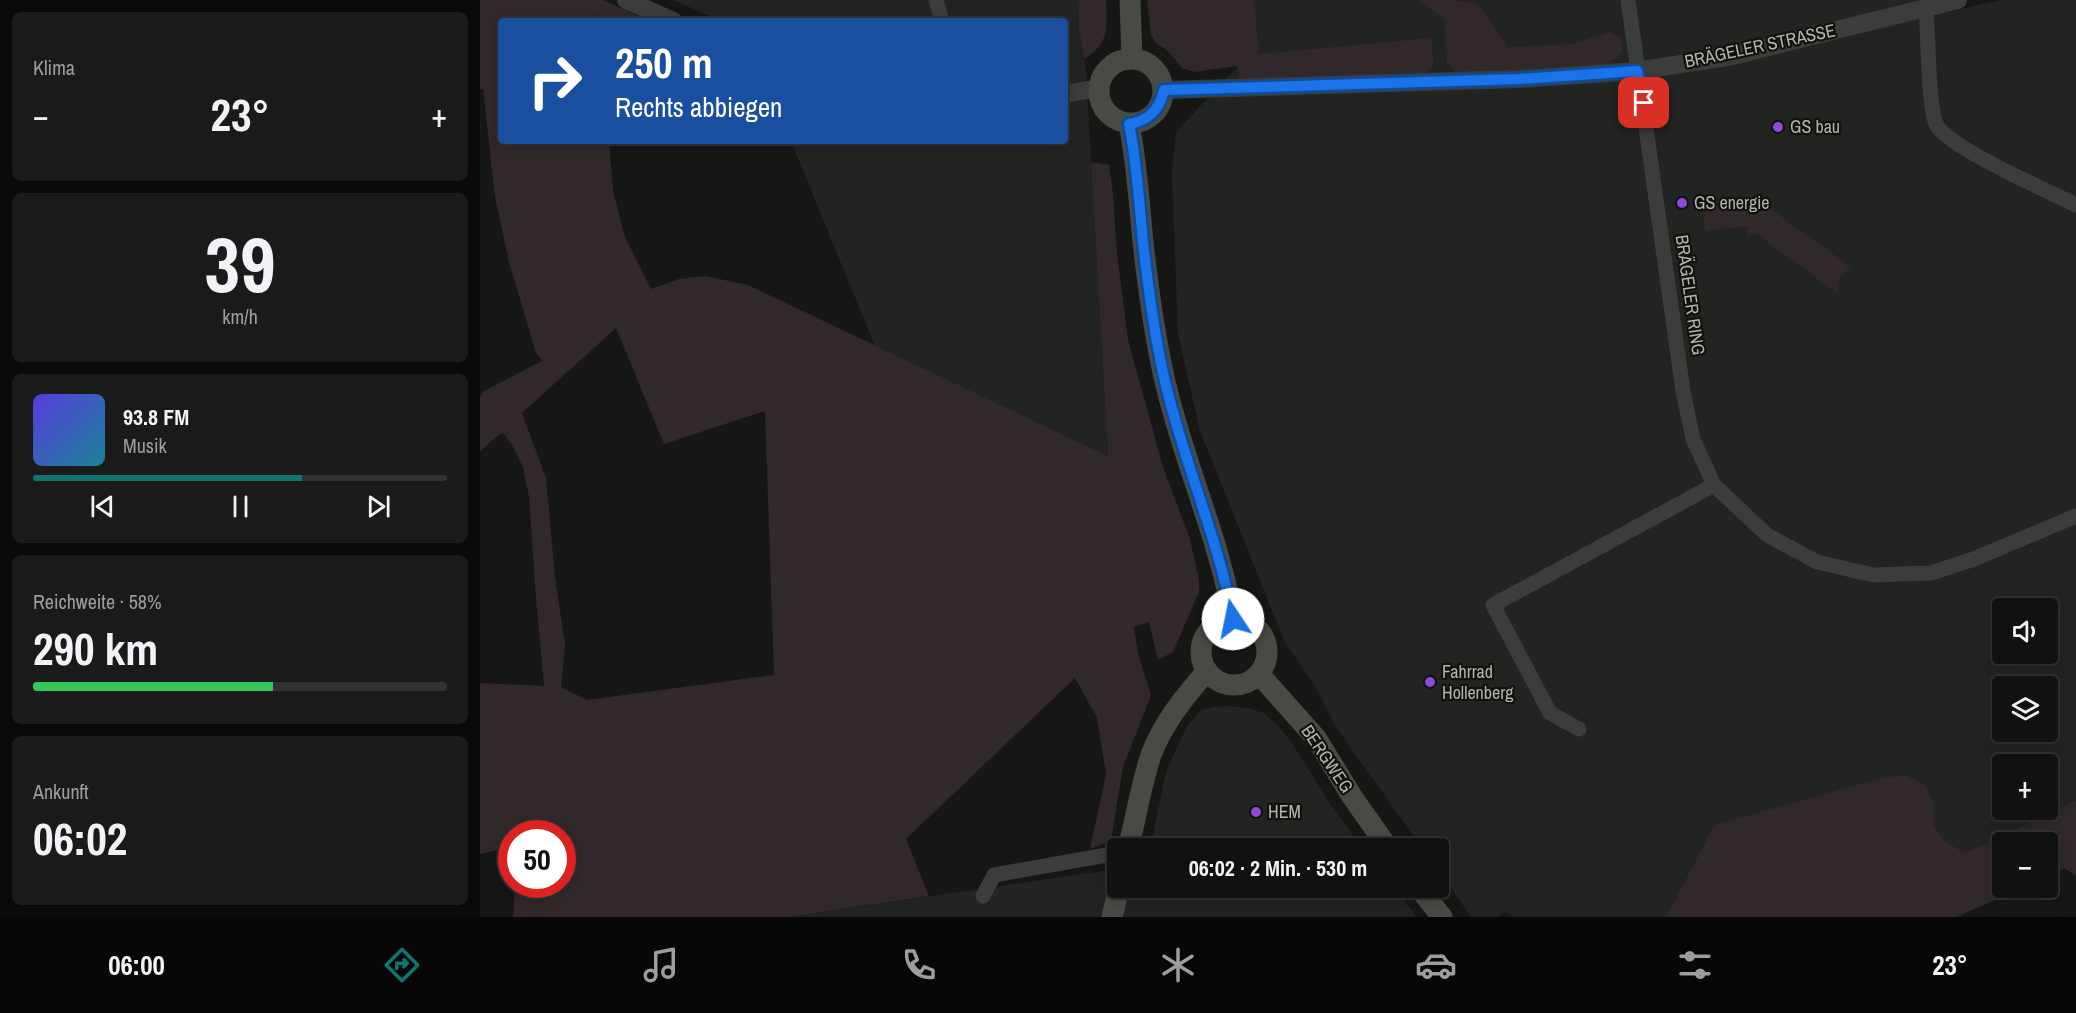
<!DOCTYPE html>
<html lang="de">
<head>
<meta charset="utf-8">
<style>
  :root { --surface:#101110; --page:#191a19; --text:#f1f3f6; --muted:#9c9d9f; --line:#303130; --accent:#0f766e }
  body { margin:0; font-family:"Archivo Narrow",sans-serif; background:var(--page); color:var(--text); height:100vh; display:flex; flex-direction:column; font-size:22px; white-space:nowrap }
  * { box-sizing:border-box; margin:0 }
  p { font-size:20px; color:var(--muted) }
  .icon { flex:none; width:33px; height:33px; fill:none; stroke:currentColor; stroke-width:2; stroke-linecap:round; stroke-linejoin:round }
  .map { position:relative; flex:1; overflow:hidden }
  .side { display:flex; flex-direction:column; gap:12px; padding:12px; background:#090909; width:480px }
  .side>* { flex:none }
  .top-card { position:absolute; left:18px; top:18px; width:570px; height:126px; border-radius:6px; box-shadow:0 3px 15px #0003,0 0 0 2px var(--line); background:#1a4fa0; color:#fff; overflow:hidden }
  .fabs { position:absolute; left:1512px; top:598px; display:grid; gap:12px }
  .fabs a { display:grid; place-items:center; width:66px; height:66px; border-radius:6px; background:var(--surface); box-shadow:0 3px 15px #0003,0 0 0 2px var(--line); font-size:30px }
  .speed { position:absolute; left:18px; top:820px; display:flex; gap:12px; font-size:30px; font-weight:700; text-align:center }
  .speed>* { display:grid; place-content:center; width:78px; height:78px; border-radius:50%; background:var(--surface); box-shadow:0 3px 15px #0003,0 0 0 2px var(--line); line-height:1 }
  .speed .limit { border:9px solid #d22; background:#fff; color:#111 }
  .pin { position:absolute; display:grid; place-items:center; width:51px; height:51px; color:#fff; margin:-26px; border-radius:12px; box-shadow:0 3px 9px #0006 }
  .me { position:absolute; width:66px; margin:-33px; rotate:349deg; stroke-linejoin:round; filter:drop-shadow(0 0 4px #0008) }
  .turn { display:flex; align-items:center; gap:21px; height:126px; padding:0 18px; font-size:27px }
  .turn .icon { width:78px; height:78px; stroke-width:2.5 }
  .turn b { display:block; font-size:42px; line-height:51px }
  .big { font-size:45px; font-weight:800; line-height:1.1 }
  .side .widget { flex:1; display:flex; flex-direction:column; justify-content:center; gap:9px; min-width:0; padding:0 21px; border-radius:9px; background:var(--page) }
  .side .dial { align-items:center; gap:0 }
  .dial b { font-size:78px; line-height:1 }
  .song { display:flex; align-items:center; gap:18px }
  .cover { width:72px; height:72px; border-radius:9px; background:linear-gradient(135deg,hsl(250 70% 55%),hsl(190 70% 35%)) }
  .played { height:6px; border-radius:3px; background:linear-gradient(90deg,var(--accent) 65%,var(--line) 65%) }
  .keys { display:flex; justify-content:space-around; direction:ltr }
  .heat { display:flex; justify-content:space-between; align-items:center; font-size:33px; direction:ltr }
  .charge { height:9px; border-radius:4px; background:linear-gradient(90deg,#34c759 58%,var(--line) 0) }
  .trip { position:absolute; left:627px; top:838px; width:342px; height:60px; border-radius:6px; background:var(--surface); box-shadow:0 3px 15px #0003,0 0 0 2px var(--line); font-weight:800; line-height:60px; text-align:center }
  .tab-bar { display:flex; height:96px; justify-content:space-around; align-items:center; background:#060706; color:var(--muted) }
  .tab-bar .icon { width:42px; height:42px }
  .tab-bar .on { color:var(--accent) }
  .tab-bar b { font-size:27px; color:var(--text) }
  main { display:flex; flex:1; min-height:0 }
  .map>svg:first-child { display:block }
  .built { fill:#222422; fill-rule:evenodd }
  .green { fill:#302829; fill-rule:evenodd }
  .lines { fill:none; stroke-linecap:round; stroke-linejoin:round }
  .minor { stroke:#3a3d39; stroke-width:15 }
  .tertiary { stroke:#3a3d39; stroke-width:18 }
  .secondary { stroke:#484b45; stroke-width:21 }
  .route-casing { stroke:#114b97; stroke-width:15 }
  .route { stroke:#1a73e8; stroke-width:10 }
  .poi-dot { fill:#904ada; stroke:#111210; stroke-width:2 }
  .labels { text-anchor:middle; stroke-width:4.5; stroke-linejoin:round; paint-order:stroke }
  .street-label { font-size:18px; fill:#afb5a9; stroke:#111210 }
  .poi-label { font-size:18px; fill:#afb5a9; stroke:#111210; text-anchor:start }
</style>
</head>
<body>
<main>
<section class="side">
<div class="widget"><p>Klima</p>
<div class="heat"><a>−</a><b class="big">23°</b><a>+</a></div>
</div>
<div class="widget dial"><b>39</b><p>km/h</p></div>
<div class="widget">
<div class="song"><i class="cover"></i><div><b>93.8 FM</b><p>Musik</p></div></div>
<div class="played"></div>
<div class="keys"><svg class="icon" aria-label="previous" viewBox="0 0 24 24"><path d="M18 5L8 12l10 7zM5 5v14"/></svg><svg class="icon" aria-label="pause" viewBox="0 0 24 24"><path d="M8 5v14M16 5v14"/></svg><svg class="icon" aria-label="next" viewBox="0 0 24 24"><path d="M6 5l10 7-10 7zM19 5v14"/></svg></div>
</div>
<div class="widget"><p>Reichweite · 58%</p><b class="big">290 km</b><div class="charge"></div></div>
<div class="widget"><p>Ankunft</p><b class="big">06:02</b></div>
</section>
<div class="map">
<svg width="1596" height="917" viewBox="0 0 1596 917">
  <rect width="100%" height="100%" fill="#161715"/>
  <!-- built -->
  <g class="built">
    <polygon points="193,0 598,0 599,30 606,73 628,456 395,346 311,141 585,141 585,21 241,21"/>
    <path d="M751,0H1439L1463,13L1521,0H1596V800L1485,853L1464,840L1453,823V802L1234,825L1186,917H1033L1025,912L1018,917H991L959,871L958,849H943L855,726L834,684L805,643L720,431L698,334L692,173L696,132L758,66ZM1522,609H1568V654H1522ZM1522,687H1568V732H1522ZM1522,765H1568V810H1522Z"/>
    <polygon points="748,706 768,708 784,713 798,726 812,743 852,807 884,849 670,849 686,772 706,728 720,711 733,707"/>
    <polygon points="637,869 638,888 914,888 937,917 309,917"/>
  </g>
  <!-- green -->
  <g class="green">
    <path d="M0,0H123L169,21H129L113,15V21H21V141H129L133,191L145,237L171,289L199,279L225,276L268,285L628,456L611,162L629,165L633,194L637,253L648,340L683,467L710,539L719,580V592L693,652L678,660L669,622L654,627L658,653L671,695L643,767L631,841L610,849L626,774L617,718L595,678L426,839L449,896L309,917H33L35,885H82V834H32L31,847L0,854V683L64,686L56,598L49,497L43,467L32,445L22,432L0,451V397L4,391L62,361L56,353L29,262L15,197L3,89H0ZM136,328L184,444L285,411L294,675L107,700L81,687L85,645L75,577L66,478L42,413Z"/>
    <path d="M598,0H626C627,27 630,44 604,59L599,30Z"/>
    <polygon points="667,0 774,0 779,54 951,38 954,65 945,75 759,81 758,66 714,72 702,68 687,50 676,43 671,34"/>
    <polygon points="938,0 974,0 998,4 1028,47 1092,44 1130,32 1142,38 1142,53 1126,65 975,73 967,63 964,19"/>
    <polygon points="1272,195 1371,267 1359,277 1358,294 1275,233 1267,237 1268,226 1225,231 1221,198 1239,203"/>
    <polygon points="1425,775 1445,785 1453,802 1453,823 1464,840 1485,853 1596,800 1596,876 1584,868 1568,876 1568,843 1522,843 1522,888 1541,888 1477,917 1186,917 1234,825 1402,778"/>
  </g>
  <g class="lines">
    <!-- minor -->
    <g class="minor">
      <polyline points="456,0 462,21"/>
      <path d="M1446,8C1448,30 1448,111 1457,126C1472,149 1568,191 1596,205"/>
      <polyline points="1234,485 1287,535 1337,562 1393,575 1451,573 1494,559 1596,516"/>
      <polyline points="1099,729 1070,713 1013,605 1234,485 1213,439 1203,391 1148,0"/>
      <polyline points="503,896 514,875 638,853"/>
    </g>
    <!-- tertiary -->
    <g class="tertiary">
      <polyline points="146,0 193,21"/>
      <polyline points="684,90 1039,79 1157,71 1252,56 1478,0"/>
      <polyline points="585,94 619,88"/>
    </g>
    <!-- secondary -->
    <g class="secondary">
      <polyline points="650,0 652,58"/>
      <circle cx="651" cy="91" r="32"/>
      <path d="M649,124C657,163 659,202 663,242C668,287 674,332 684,377C702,459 739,536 753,619"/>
      <circle cx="754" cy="652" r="33"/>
      <polyline points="779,674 836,738 873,798 909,849"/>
      <path d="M648,849C656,818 661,785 671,755C683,723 705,696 727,671"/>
      <polyline points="939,888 962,917"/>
      <polyline points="632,917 639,888"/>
    </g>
  </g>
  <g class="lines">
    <!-- route casing -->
    <g class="route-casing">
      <path id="route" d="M753,619C738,536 702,459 684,377C674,333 668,287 663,242C659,202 657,163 649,124C670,120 679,110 684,90L1039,79L1157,71L1164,103"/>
    </g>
    <!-- route -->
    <use href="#route" class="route"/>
  </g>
  <!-- markers -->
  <g class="poi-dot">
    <circle cx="1298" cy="127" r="6"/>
    <circle cx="1202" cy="203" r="6"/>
    <circle cx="950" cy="682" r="6"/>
    <circle cx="776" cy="812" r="6"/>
  </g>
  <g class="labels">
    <!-- street labels -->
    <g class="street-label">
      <text transform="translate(1280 46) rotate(-12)" y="6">BRÄGELER STRASSE</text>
      <text transform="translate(1210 295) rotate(82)" y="6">BRÄGELER RING</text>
      <text transform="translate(847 759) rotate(56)" y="6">BERGWEG</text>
    </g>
    <!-- poi labels -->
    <g class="poi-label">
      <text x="1310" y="133">GS bau</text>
      <text x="1214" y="209">GS energie</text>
      <text x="962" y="678">Fahrrad<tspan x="962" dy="21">Hollenberg</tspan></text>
      <text x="788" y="818">HEM</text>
    </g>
  </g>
</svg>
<div class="fabs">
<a><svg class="icon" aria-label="sound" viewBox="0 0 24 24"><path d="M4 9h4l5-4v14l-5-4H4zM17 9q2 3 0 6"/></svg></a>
<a><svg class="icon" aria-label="layers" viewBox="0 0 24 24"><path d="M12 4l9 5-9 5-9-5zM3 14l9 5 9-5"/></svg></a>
<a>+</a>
<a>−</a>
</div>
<div class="speed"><div class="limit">50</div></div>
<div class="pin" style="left:1164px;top:103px;background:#d93025"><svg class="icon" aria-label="arrive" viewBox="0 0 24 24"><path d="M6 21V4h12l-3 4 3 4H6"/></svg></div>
<svg class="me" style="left:753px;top:619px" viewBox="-20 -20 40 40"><circle r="19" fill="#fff"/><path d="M0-13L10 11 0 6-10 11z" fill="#1a73e8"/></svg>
<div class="trip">06:02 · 2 Min. · 530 m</div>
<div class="top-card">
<div class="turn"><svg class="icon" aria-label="right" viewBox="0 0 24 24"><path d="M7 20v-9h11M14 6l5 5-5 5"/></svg><div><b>250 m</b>Rechts abbiegen</div></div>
</div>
</div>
</main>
<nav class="tab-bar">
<b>06:00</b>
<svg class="icon on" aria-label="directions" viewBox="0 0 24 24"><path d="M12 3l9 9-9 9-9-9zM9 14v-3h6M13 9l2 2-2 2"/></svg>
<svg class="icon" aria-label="music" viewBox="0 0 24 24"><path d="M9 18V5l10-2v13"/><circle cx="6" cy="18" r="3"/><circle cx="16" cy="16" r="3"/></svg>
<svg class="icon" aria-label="phone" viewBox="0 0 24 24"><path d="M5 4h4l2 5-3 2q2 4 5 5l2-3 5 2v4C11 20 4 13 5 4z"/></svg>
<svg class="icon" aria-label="climate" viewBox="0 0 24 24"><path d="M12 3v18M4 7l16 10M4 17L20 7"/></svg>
<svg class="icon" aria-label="car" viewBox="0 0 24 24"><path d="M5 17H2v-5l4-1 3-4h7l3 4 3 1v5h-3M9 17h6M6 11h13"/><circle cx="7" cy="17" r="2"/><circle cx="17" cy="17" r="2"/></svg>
<svg class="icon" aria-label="filters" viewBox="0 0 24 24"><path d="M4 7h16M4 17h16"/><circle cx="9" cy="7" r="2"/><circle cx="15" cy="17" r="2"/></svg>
<b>23°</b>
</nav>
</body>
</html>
